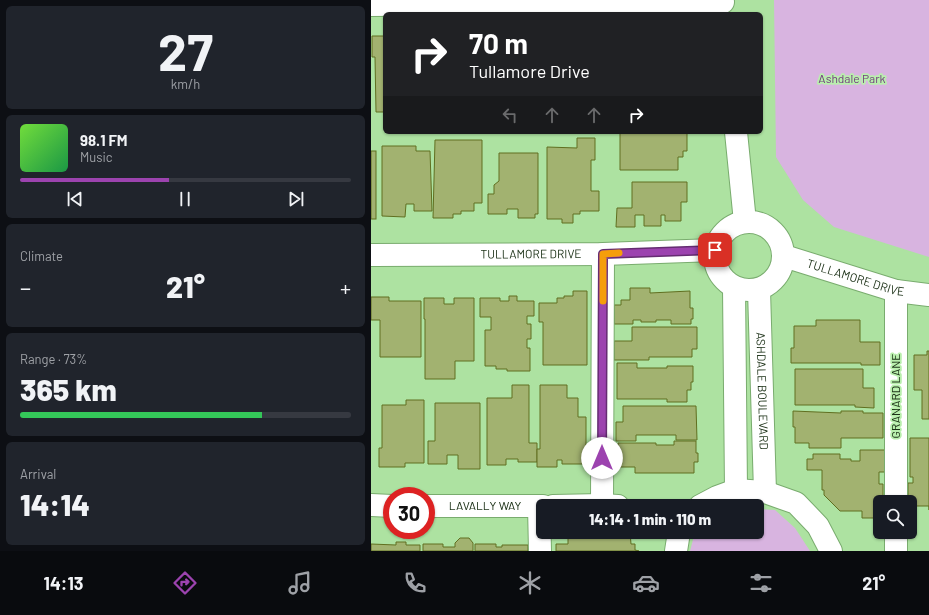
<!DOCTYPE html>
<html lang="en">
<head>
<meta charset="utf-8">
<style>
  :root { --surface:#171b24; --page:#20242c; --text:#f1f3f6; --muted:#9ea1a6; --line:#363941; --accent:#9c43af }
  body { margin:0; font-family:Barlow,sans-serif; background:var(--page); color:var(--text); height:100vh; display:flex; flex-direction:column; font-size:15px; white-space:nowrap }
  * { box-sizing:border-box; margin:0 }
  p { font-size:13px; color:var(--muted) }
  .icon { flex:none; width:22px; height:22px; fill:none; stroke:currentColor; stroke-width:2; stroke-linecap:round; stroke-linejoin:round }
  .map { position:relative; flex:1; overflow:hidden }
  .details { display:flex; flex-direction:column; gap:6px; padding:6px; background:#0d0f14; width:371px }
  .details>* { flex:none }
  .hud { position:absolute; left:12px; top:12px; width:380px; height:122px; border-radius:6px; box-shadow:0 1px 3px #0004; background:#202124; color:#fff; overflow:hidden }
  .fabs { position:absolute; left:502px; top:495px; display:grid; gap:8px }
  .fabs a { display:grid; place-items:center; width:44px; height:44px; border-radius:6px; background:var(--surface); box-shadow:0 1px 3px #0004; font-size:20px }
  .speed { position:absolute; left:12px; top:487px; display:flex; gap:8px; font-size:20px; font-weight:700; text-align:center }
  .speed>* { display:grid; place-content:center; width:52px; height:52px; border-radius:50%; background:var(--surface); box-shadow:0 1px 3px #0004; line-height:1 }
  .speed .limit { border:6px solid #d22; background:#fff; color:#111 }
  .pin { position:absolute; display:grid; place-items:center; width:34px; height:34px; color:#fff; margin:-17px; border-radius:8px; box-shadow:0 2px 6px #0006 }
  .me { position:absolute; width:44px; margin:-22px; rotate:0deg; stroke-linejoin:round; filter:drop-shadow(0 0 3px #0008) }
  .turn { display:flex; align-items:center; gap:14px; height:84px; padding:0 20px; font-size:18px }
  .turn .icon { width:52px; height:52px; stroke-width:2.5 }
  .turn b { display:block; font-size:28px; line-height:34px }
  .lanes { display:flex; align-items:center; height:38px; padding:0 20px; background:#0003; justify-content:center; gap:20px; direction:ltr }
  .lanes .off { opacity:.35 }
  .big { font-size:30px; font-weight:800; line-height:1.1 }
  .details .tile { flex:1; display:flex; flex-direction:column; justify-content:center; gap:6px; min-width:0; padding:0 14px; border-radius:6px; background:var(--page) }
  .details .dial { align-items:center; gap:0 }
  .dial b { font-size:52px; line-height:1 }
  .song { display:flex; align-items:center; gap:12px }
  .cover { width:48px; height:48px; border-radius:6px; background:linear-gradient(135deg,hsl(100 70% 55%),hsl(140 70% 35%)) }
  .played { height:4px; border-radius:2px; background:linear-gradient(90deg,var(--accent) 45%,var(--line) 45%) }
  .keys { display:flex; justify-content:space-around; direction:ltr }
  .heat { display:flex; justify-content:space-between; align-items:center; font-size:22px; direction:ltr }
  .charge { height:6px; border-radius:3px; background:linear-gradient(90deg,#34c759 73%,var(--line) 0) }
  .trip { position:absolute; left:165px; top:499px; width:228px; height:40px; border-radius:6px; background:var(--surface); box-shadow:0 1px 3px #0004; font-weight:800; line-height:40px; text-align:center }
  .tabs { display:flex; height:64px; justify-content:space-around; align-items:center; background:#090b0e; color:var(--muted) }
  .tabs .icon { width:28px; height:28px }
  .tabs .on { color:var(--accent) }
  .tabs b { font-size:18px; color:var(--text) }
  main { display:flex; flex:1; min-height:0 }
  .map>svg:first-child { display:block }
  .green { fill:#d8b4e0 }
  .building { fill:#a2b270; stroke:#606f20 }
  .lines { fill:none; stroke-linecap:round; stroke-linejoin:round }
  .minor-casing { stroke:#79ac6e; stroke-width:24 }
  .minor { stroke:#fff; stroke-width:22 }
  .route-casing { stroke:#652c72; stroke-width:10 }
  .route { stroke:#9c43af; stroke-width:7 }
  .slow { stroke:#f59e0b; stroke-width:7 }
  .labels { text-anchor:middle; stroke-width:3.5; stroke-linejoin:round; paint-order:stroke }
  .park-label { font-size:12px; fill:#723c7e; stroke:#b9efad }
  .street-label { font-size:12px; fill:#1b3016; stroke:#b9efad }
</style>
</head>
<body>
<main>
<section class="details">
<div class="tile dial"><b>27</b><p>km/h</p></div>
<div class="tile">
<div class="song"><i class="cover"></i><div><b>98.1 FM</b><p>Music</p></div></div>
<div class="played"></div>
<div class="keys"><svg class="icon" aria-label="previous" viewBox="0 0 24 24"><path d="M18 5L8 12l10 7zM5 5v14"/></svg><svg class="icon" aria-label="pause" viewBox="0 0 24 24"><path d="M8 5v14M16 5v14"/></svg><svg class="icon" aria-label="next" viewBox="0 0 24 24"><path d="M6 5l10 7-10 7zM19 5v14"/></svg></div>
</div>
<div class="tile"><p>Climate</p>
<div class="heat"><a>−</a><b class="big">21°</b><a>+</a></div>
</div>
<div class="tile"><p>Range · 73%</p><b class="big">365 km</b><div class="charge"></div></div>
<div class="tile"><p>Arrival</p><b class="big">14:14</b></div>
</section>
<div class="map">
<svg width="558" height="551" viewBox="0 0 558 551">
  <rect width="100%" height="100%" fill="#ade2a1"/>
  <!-- green -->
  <g class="green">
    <polygon points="403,0 558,0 558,257 463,227 432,200 405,157"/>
    <polygon points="386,509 404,510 424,528 439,551 319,551 324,532 386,532"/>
  </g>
  <!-- building -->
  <g class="building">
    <polygon points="1,36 14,36 14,112 5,112 4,57 1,57"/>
    <polygon points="249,132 316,132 316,151 312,151 312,157 307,157 307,170 249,170"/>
    <polygon points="206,138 224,138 224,160 220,160 220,191 228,191 228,211 209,211 209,214 202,214 202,223 191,223 191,219 176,219 176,147 206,148"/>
    <polygon points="64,140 111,140 111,203 103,203 103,211 90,211 90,214 82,214 82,218 62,218"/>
    <polygon points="11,146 45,146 45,151 59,151 61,211 43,211 43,204 35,204 34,217 11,216"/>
    <rect x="0" y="151" width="5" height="68"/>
    <polygon points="128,153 167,153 167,214 164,214 164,218 147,218 147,209 136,209 136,214 117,214 117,194 123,194 123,185 128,181"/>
    <polygon points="261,182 316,182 316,202 310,202 310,221 294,221 294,215 290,215 290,226 273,226 273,215 264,215 264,227 245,227 246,208 261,208"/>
    <polygon points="259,288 279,288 279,293 319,291 319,308 322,308 322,319 320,319 320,324 300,324 300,320 285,320 285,322 270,322 270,320 262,320 262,324 243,324 243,305 250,305 250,300 259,300"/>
    <polygon points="202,291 216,291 216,365 172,365 172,322 168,322 168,303 186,303 186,298 193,298 193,296 202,296"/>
    <polygon points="138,296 146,296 146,301 163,301 163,316 156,316 156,324 160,324 160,339 156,339 156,348 159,348 159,371 136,371 136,369 125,369 125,366 114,366 114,330 120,330 120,317 109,317 109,298 129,298 129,301 138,301"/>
    <polygon points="0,297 18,297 18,301 50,301 50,357 9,357 9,320 0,320"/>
    <polygon points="53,298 73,298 73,304 83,304 83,298 103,298 103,361 84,361 84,379 54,379 54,319 53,319"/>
    <polygon points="445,320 489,320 489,342 509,342 509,365 490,365 490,363 420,363 420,348 423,348 423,326 445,326"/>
    <polygon points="261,327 326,327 326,349 321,349 321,357 278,357 278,360 243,360 243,341 261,341"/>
    <polygon points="556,351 558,351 558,419 551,419 551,390 543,390 543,355 556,355"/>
    <polygon points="246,363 266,363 266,368 296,368 296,366 322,366 322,382 320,382 320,390 316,390 316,402 296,402 296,399 246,399"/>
    <polygon points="424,369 492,369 492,388 503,388 503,408 484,407 484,405 424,405"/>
    <polygon points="141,385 158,385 158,443 166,443 166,462 147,462 147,459 135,459 135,465 116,465 116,398 141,398"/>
    <polygon points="169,385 196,385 196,398 207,398 207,417 215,417 215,464 191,464 191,460 186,460 186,467 166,467 166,449 169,449"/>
    <polygon points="35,400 53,400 53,463 34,463 34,467 8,467 8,448 11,448 11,405 35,405"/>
    <polygon points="64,403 109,403 109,469 87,469 87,455 76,455 76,464 57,464 57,441 64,441"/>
    <polygon points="252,406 325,406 326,440 305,440 305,435 265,435 265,441 245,441 245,422 252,422"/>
    <polygon points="422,411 470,413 470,411 492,411 492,413 512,413 512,438 470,438 470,448 438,448 438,443 424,443 424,427 422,427"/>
    <polygon points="539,438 558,438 558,510 558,506 542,506 542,496 537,496 537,483 542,483 542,477 539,477"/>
    <polygon points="303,441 325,441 325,453 327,453 327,462 323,462 323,473 264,473 264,467 247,467 247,443 285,443 285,445 303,445"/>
    <polygon points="489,450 514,450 514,472 508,472 508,484 512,484 512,502 508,503 508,518 491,518 491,511 469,511 453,495 453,490 451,490 451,470 436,470 436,459 442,459 442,454 469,454 469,459 480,459 480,461 489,461"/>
    <polygon points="197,532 259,532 260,544 264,544 264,550 268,551 185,551 185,544 197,544"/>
    <polygon points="89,538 98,538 102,543 102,551 52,551 52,544 72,544 72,547 84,547 84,543"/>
    <polygon points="25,542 35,542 35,545 49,545 49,551 0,551 0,544 25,545"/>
    <polygon points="104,544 125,544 125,547 131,547 131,545 157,545 157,551 104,551"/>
  </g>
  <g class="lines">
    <!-- minor casing -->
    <g class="minor-casing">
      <g id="minor">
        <polyline points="0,5 352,2"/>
        <polyline points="365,132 374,222"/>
        <circle cx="378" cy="256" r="34"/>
        <path id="s1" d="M0,255L232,254L344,250"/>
        <path id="s2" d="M413,256L525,291L558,295"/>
        <polyline points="363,288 365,490"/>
        <path id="s3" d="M388,290L394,492"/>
        <polyline points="525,502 525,291"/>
        <polyline points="0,505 21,506"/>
        <polyline points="231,505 232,254"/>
        <path id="s4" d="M55,506H172"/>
        <polyline points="168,506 169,551"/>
        <polyline points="182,506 231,505 247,506"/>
        <polyline points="329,506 346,497 365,490 394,492 425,503 447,526 460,551"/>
        <polyline points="305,551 308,532"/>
        <polyline points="525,551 525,532"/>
      </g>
    </g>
    <!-- minor -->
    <use href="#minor" class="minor"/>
  </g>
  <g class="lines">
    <!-- route casing -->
    <g class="route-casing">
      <polyline id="route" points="231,458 232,254 344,250"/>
    </g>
    <!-- route -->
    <use href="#route" class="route"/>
    <!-- slow -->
    <polyline class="slow" points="232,301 232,254 248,253"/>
  </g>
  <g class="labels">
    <!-- park labels -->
    <g class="park-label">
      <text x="481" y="83">Ashdale Park</text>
    </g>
    <!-- street labels -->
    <g class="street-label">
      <text dy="4" stroke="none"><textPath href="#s1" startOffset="160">TULLAMORE DRIVE</textPath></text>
      <text dy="4" stroke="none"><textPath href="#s2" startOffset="75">TULLAMORE DRIVE</textPath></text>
      <text dy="4" stroke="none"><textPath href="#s3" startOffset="101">ASHDALE BOULEVARD</textPath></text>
      <text transform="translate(525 396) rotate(-90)" y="4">GRANARD LANE</text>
      <text dy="4" stroke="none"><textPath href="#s4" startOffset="59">LAVALLY WAY</textPath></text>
    </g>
  </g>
</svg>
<div class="fabs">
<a><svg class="icon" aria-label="search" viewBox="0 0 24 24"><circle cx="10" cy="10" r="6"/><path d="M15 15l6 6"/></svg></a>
</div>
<div class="speed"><div class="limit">30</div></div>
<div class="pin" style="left:344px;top:250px;background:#d93025"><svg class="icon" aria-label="arrive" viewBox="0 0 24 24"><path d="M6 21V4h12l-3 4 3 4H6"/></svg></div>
<svg class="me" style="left:231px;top:458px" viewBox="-20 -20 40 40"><circle r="19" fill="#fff"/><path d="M0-13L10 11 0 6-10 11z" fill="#9c43af"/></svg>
<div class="trip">14:14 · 1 min · 110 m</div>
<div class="hud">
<div class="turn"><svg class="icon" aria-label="right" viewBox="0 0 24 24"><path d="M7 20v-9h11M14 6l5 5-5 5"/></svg><div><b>70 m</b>Tullamore Drive</div></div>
<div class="lanes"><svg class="icon off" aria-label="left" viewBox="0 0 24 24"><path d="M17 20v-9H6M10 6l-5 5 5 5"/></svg><svg class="icon off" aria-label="ahead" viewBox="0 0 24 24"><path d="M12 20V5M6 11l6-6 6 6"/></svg><svg class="icon off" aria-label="ahead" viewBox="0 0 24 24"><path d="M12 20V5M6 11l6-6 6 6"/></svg><svg class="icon" aria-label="right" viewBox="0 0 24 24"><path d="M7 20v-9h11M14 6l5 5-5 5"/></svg></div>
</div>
</div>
</main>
<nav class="tabs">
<b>14:13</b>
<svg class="icon on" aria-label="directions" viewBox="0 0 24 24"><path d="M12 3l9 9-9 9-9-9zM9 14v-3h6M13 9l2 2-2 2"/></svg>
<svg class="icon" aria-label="music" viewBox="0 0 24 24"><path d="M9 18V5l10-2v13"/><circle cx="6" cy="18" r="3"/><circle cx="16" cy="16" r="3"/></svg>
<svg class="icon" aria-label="phone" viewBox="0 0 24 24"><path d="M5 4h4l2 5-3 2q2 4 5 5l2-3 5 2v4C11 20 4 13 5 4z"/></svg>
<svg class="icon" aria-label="climate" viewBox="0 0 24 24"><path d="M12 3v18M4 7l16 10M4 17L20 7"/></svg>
<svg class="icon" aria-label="car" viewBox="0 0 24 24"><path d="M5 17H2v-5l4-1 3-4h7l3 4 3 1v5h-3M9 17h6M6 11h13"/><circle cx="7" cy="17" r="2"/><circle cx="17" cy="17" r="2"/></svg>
<svg class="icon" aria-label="filters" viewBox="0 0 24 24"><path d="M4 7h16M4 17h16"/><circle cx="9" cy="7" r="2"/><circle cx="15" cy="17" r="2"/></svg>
<b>21°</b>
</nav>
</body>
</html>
